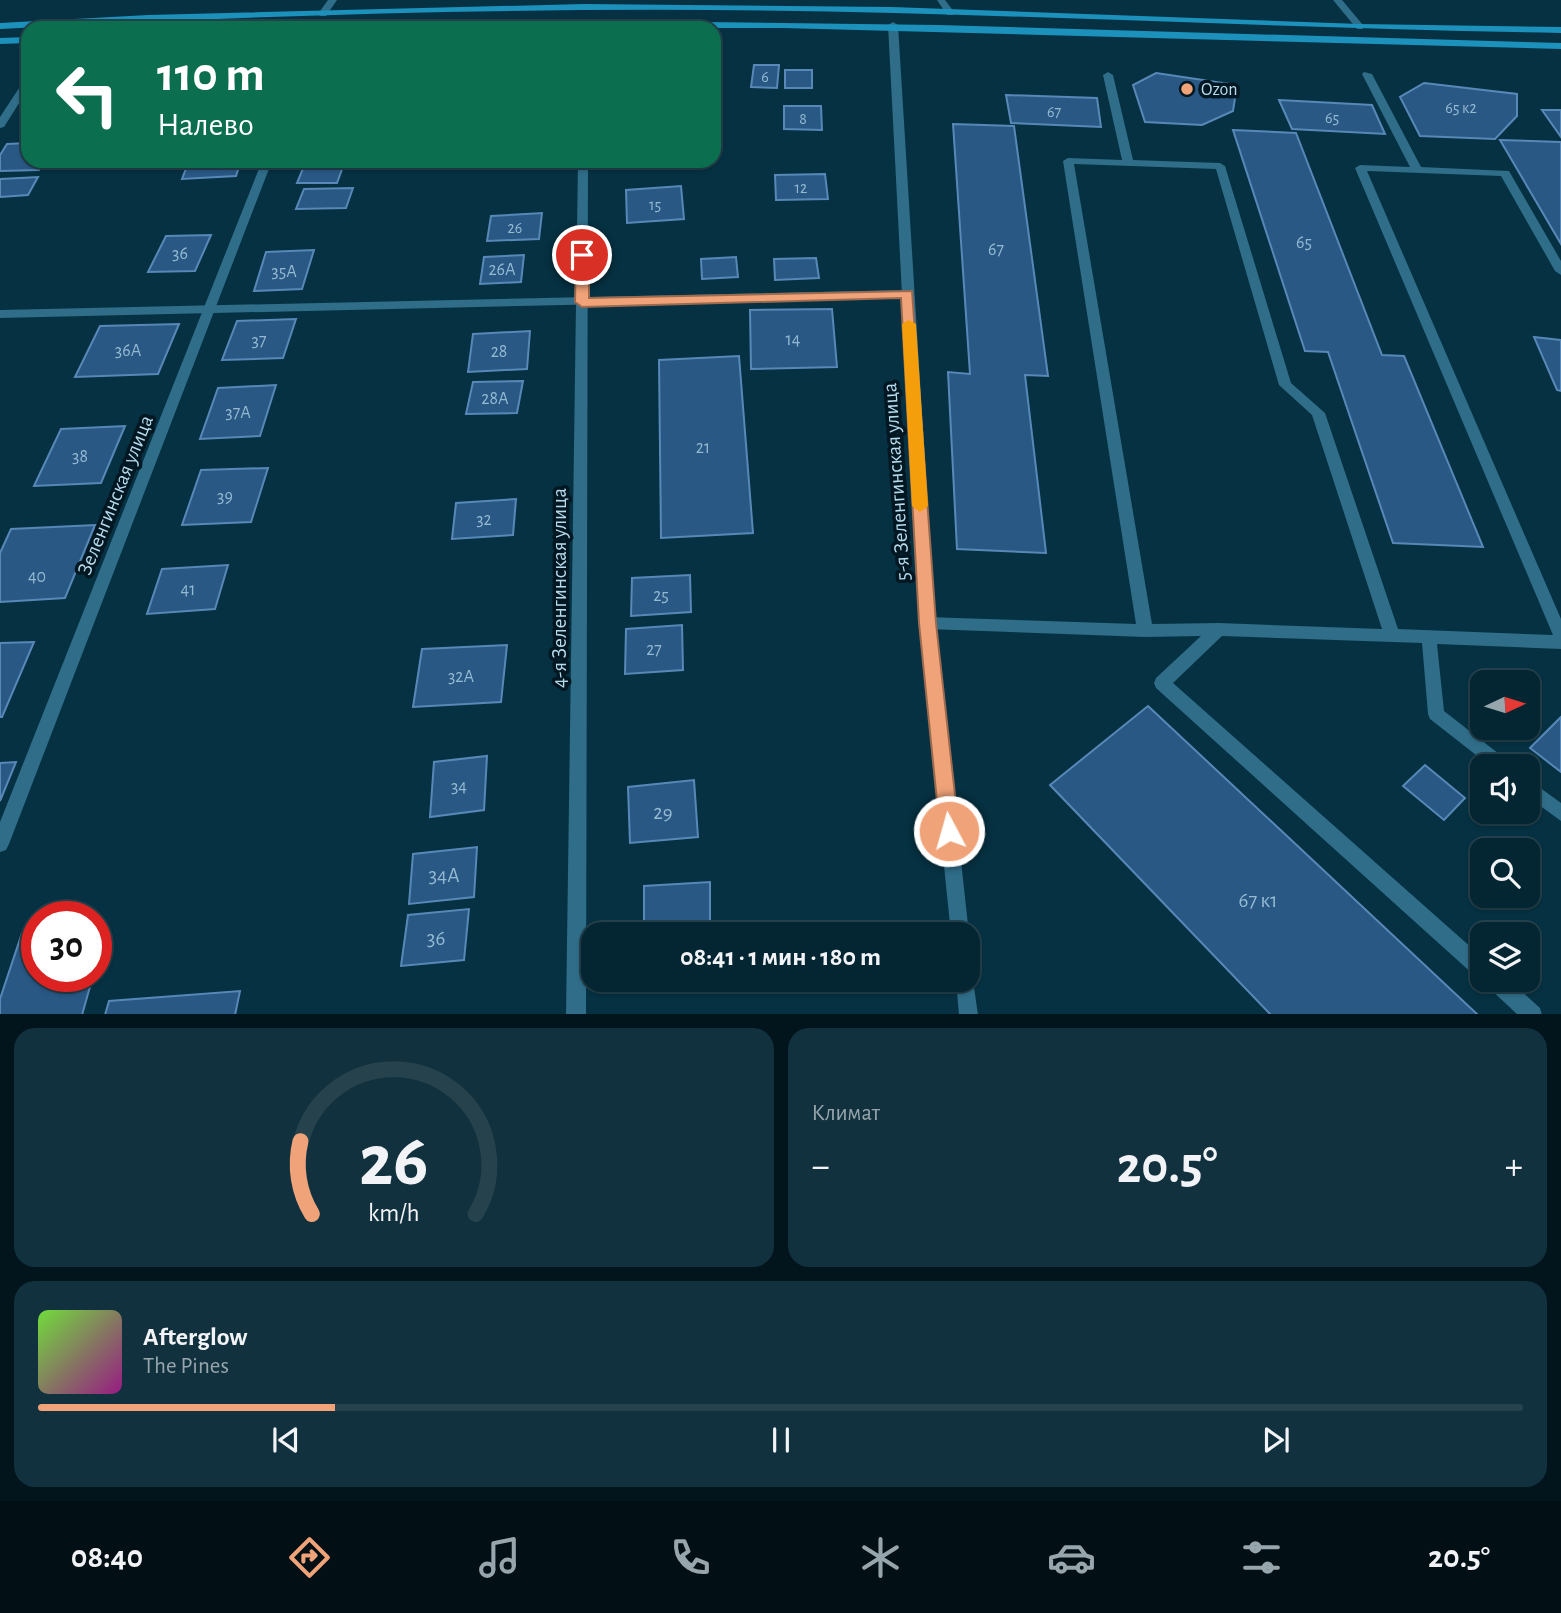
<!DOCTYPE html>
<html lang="ru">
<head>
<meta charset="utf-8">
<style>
  :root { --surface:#042532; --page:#12313e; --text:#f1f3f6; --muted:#97a5ac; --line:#25424d; --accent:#f0a378 }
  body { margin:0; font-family:"Alegreya Sans",sans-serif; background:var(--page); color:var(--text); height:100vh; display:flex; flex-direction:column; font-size:26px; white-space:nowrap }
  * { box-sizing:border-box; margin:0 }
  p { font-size:23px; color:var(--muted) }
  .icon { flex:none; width:38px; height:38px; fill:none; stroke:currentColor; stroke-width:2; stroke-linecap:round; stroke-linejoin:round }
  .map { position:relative; height:1014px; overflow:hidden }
  .sheet { display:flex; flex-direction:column; gap:14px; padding:14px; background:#02141c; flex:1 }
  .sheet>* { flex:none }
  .top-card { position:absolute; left:21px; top:21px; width:700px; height:147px; border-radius:21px; box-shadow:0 2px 5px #0004,0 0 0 2px var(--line); background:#0b6e4f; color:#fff; overflow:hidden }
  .needle { width:46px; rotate:86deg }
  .controls { position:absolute; left:1470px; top:670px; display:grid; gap:14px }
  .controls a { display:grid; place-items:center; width:70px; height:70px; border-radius:14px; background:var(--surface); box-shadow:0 2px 5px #0004,0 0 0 2px var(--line); font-size:35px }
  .speed { position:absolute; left:21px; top:901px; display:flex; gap:14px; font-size:35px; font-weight:700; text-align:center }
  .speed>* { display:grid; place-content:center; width:91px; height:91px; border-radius:50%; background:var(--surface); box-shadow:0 2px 5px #0004,0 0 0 2px var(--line); line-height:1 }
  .speed .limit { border:10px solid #d22; background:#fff; color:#111 }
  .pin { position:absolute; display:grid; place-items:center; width:60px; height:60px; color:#fff; margin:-30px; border:4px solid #fff; border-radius:50%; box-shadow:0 2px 7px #0007 }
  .me { position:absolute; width:77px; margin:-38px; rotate:354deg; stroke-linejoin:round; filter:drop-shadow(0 0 5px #0008) }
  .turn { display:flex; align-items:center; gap:24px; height:147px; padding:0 21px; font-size:32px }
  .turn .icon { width:91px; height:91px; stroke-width:2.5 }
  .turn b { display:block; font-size:49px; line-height:60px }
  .big { font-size:52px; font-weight:700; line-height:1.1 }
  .sheet .card { flex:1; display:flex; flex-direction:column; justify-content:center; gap:10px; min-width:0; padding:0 24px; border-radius:21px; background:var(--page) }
  .sheet .dial { align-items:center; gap:0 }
  .dial svg { height:182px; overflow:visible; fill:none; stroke:var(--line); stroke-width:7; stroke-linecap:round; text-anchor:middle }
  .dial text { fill:var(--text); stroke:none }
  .song { display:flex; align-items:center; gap:21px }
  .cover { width:84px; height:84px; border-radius:10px; background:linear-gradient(135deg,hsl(100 70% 55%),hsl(310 70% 35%)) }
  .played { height:7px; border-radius:4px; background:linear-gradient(90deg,var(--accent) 20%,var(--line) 20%) }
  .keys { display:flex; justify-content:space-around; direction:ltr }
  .heat { display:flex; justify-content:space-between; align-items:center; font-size:38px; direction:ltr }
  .sheet .tiles { flex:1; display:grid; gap:14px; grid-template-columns:1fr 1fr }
  .card:last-child { grid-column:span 2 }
  .trip { position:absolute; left:581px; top:922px; width:399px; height:70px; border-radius:21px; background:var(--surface); box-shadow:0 2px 5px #0004,0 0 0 2px var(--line); font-weight:700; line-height:70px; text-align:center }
  .tabs { display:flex; height:112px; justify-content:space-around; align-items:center; background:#020f14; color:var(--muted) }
  .tabs .icon { width:49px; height:49px }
  .tabs .active { color:var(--accent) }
  .tabs b { font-size:32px; color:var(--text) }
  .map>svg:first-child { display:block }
  .building { fill:#295885; stroke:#5788b7; stroke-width:2 }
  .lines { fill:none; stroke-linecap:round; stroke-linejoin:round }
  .lane { fill:#2f6d88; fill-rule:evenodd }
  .street { fill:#2f6d88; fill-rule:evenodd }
  .secondary { fill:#1c91bc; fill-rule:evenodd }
  .route { fill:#f0a378; stroke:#9c6a4e; stroke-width:2 }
  .slow { fill:#f59e0b }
  .poi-dot { fill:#f0a378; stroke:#011721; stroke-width:2.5 }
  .labels { text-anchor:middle; stroke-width:7; stroke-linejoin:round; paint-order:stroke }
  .far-number-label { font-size:16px; fill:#94bad2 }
  .far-poi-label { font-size:18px; fill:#b7daec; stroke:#011721; text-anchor:start }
  .number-label { font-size:18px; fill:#94bad2 }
  .street-label { font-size:21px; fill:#b7daec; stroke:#011721 }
  .near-number-label { font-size:21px; fill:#94bad2 }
</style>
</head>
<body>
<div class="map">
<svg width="1561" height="1015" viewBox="0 0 1561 1015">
  <rect width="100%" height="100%" fill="#053142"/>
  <!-- building -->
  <g class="building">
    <polygon points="754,65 779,65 777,88 751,87"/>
    <rect x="785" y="70" width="27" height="18"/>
    <polygon points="1156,73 1237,85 1233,111 1202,125 1145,122 1133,85"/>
    <polygon points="1424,83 1517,94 1517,116 1495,139 1420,136 1400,97"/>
    <polygon points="1006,95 1097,98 1101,127 1011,123"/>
    <polygon points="1279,100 1372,105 1385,134 1292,129"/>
    <polygon points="784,106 821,106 822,130 784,129"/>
    <polygon points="1542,110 1561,110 1561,137"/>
    <polygon points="953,124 1014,126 1048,376 1025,375 1046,553 957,549 948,372 970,374"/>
    <polygon points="1233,130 1296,133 1382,355 1404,356 1483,547 1393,543 1328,352 1305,351"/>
    <polygon points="1500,140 1561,142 1561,244"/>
    <polygon points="28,143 28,161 44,161 39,170 0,171 0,155 7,144"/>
    <polygon points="189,161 241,161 236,176 182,179"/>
    <polygon points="306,161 345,161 337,183 297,183"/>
    <polygon points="825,174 828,199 776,200 775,175"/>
    <polygon points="38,177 28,195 0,197 0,179"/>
    <polygon points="681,186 684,219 627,223 626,190"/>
    <polygon points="353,188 346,208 296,209 304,189"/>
    <polygon points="542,213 539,239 487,241 491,216"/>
    <polygon points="211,235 195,271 148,272 166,236"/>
    <polygon points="314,250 302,289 254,291 266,252"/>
    <polygon points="524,255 521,282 480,284 484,257"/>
    <polygon points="736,257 738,277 702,279 701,259"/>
    <polygon points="816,258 819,278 775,280 774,259"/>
    <polygon points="832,309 837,367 751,369 750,310"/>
    <polygon points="296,319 283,358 222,360 237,321"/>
    <polygon points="179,324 158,374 75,377 100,326"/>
    <polygon points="530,331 527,369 468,372 473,334"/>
    <polygon points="1534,337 1561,340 1561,391 1557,390"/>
    <polygon points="739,356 753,533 661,538 659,360"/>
    <polygon points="523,381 517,413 466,414 473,382"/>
    <polygon points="276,385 260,436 200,439 218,388"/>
    <polygon points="125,426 101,483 34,486 61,429"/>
    <polygon points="268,468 251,522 182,525 201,470"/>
    <polygon points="516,499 513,535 452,539 456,503"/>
    <polygon points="95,525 65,598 0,602 0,553 11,529"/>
    <polygon points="228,565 215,609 147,614 162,569"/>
    <polygon points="690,575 691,612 631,616 632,578"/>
    <polygon points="682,625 683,670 625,674 626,629"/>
    <polygon points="34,642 2,717 0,717 0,643"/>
    <polygon points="507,645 501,702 413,707 422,649"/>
    <polygon points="1148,706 1478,1015 1271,1015 1050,785"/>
    <polygon points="1561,717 1561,772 1530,748"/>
    <polygon points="487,756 484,810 430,817 434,762"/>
    <polygon points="16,762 0,801 0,763"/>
    <polygon points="1425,765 1465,798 1444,820 1403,786"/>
    <polygon points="694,780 698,837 630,843 628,787"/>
    <polygon points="477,847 474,897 409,904 413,854"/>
    <polygon points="710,882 710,934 644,934 644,886"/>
    <polygon points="469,909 464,960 401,966 408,915"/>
    <polygon points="96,926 107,926 96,964"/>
    <polygon points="37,931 37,976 93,976 82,1015 0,1015 0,999 22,933"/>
    <polygon points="240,991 235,1015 105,1015 109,1001"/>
  </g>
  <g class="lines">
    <!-- lane -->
    <g class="lane">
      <path d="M1108,72L1113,75L1133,160L1220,163L1225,166L1291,383L1325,413L1398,629L1553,635L1355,168L1360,165L1410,167L1362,74L1364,72L1372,74L1421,167L1509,171L1561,261V275L1555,271L1501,176L1367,171L1561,619V649L1437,644L1444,711L1508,761L1510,766H1490L1430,719L1428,714L1422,643L1222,636L1173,683L1482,957V978L1475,976L1156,688L1154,683L1156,678L1201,636L1145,637L927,629L922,628L919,623L922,618L927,617L1136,624L1063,161L1068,158L1122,160L1103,75ZM1074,164L1216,169L1279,385L1312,415L1382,629L1219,623L1152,624Z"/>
      <polygon points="907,290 911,291 911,297 0,318 0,310"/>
      <polygon points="1528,779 1561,803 1561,821 1528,797"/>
      <polygon points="1486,980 1509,980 1540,1008 1542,1015 1518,1015 1488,987"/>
    </g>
    <!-- street -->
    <g class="street">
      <polygon points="328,0 337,0 326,16 320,16 318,14"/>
      <polygon points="937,0 945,0 955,13 953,15 947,15"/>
      <polygon points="1333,0 1342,0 1363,25 1363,29 1357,29"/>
      <polygon points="893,22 898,25 935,623 969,934 968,937 968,934 951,934 919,623 888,25"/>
      <polygon points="28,78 28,89 4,127 0,128 0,117 25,79"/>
      <polygon points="262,161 272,161 9,844 6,850 0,852 0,822"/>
      <polygon points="578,161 588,161 586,1015 566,1015"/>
      <polygon points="968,972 972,973 978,1015 959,1015 956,980 968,980"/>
    </g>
    <!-- secondary -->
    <g class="secondary">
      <path d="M584,4L892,7L1360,24L1561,27V33C1339,29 1117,19 894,13C596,5 297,13 0,29V23L148,15Z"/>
      <polygon points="626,21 938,25 1561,43 1561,49 782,28 310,28 315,25"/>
      <polygon points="28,37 28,43 0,44 0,38"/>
    </g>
  </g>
  <!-- route -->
  <polygon class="route" points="582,251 589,255 589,298 912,291 936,623 959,831 956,837 949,840 942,837 940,831 919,623 901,298 582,307 575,302 576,255"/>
  <!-- slow -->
  <polygon class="slow" points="909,320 916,324 928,506 920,512 912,506 902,324"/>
  <!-- markers -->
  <circle class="poi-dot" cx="1187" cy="89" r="7"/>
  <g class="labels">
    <!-- far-number labels -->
    <g class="far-number-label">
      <text x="765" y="82">6</text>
      <text x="1461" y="113">65 к2</text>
      <text x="1054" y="117">67</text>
      <text x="1332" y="123">65</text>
      <text x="803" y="124">8</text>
      <text x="801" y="193">12</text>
      <text x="655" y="210">15</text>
      <text x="515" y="233">26</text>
    </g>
    <!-- far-poi labels -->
    <g class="far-poi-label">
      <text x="1201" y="95">Ozon</text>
    </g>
    <!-- number labels -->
    <g class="number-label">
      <text x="1304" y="248">65</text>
      <text x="996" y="255">67</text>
      <text x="180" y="259">36</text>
      <text x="502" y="275">26А</text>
      <text x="284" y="277">35А</text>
      <text x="793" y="345">14</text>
      <text x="259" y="346">37</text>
      <text x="128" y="356">36А</text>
      <text x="499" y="357">28</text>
      <text x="495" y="404">28А</text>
      <text x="238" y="418">37А</text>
      <text x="703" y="453">21</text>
      <text x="80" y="462">38</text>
      <text x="225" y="502">39</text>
      <text x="484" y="525">32</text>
      <text x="37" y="582">40</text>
      <text x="188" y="595">41</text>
      <text x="661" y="601">25</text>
      <text x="654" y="655">27</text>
      <text x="461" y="682">32А</text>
      <text x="459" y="792">34</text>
    </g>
    <!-- street labels -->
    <g class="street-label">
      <text transform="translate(896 482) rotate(-94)" y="7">5-я Зеленгинская улица</text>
      <text transform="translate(115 495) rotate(-68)" y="7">Зеленгинская улица</text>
      <text transform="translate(559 588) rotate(-90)" y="7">4-я Зеленгинская улица</text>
    </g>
    <!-- near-number labels -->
    <g class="near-number-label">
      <text x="663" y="819">29</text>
      <text x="444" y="882">34А</text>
      <text x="1258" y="907">67 к1</text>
      <text x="436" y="945">36</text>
    </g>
  </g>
</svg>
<div class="controls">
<a><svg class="needle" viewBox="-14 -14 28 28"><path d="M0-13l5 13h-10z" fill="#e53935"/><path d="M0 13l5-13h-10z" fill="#97a5ac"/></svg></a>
<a><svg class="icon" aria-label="sound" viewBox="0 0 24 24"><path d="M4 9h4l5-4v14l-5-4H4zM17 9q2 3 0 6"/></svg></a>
<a><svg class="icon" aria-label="search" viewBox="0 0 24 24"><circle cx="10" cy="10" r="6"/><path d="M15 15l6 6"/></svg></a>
<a><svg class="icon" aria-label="layers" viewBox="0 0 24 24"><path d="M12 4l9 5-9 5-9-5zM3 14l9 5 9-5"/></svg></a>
</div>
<div class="speed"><div class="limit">30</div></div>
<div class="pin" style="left:582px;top:255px;background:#d93025"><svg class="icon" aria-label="arrive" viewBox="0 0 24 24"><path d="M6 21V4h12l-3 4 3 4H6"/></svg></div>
<svg class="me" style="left:949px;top:831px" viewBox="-20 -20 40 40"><circle r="17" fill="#f0a378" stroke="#fff" stroke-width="3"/><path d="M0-11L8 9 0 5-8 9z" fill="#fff"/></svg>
<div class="trip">08:41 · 1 мин · 180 m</div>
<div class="top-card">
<div class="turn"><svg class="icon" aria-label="left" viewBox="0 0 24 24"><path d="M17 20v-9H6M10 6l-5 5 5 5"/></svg><div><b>110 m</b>Налево</div></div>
</div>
</div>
<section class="sheet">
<div class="tiles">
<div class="card dial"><svg viewBox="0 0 100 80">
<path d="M14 69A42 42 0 1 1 86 69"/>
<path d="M14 69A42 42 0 0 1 9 37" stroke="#f0a378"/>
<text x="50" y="56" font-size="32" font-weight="700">26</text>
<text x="50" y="72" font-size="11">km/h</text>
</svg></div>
<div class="card"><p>Климат</p>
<div class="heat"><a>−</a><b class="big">20.5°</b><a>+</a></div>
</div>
<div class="card">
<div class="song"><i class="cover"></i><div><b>Afterglow</b><p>The Pines</p></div></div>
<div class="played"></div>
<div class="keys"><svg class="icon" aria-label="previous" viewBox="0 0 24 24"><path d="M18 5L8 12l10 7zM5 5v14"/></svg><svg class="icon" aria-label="pause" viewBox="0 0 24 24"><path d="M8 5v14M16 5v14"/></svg><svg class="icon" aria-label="next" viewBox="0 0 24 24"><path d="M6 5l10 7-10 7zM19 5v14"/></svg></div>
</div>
</div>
</section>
<nav class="tabs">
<b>08:40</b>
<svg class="icon active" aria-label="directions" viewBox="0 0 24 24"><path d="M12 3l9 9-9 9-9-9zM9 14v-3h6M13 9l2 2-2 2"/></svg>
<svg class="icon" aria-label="music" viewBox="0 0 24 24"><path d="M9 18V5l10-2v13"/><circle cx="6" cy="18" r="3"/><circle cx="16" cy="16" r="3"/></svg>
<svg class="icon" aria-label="phone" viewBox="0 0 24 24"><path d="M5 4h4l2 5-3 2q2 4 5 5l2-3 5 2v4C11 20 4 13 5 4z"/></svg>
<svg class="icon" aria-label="climate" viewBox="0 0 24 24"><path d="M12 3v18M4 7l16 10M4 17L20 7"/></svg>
<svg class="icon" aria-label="car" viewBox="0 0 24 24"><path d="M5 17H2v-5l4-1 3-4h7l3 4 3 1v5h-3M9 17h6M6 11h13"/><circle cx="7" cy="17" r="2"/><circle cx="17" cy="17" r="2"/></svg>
<svg class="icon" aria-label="filters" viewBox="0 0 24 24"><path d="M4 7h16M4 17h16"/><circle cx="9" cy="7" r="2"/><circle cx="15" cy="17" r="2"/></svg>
<b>20.5°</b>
</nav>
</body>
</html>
